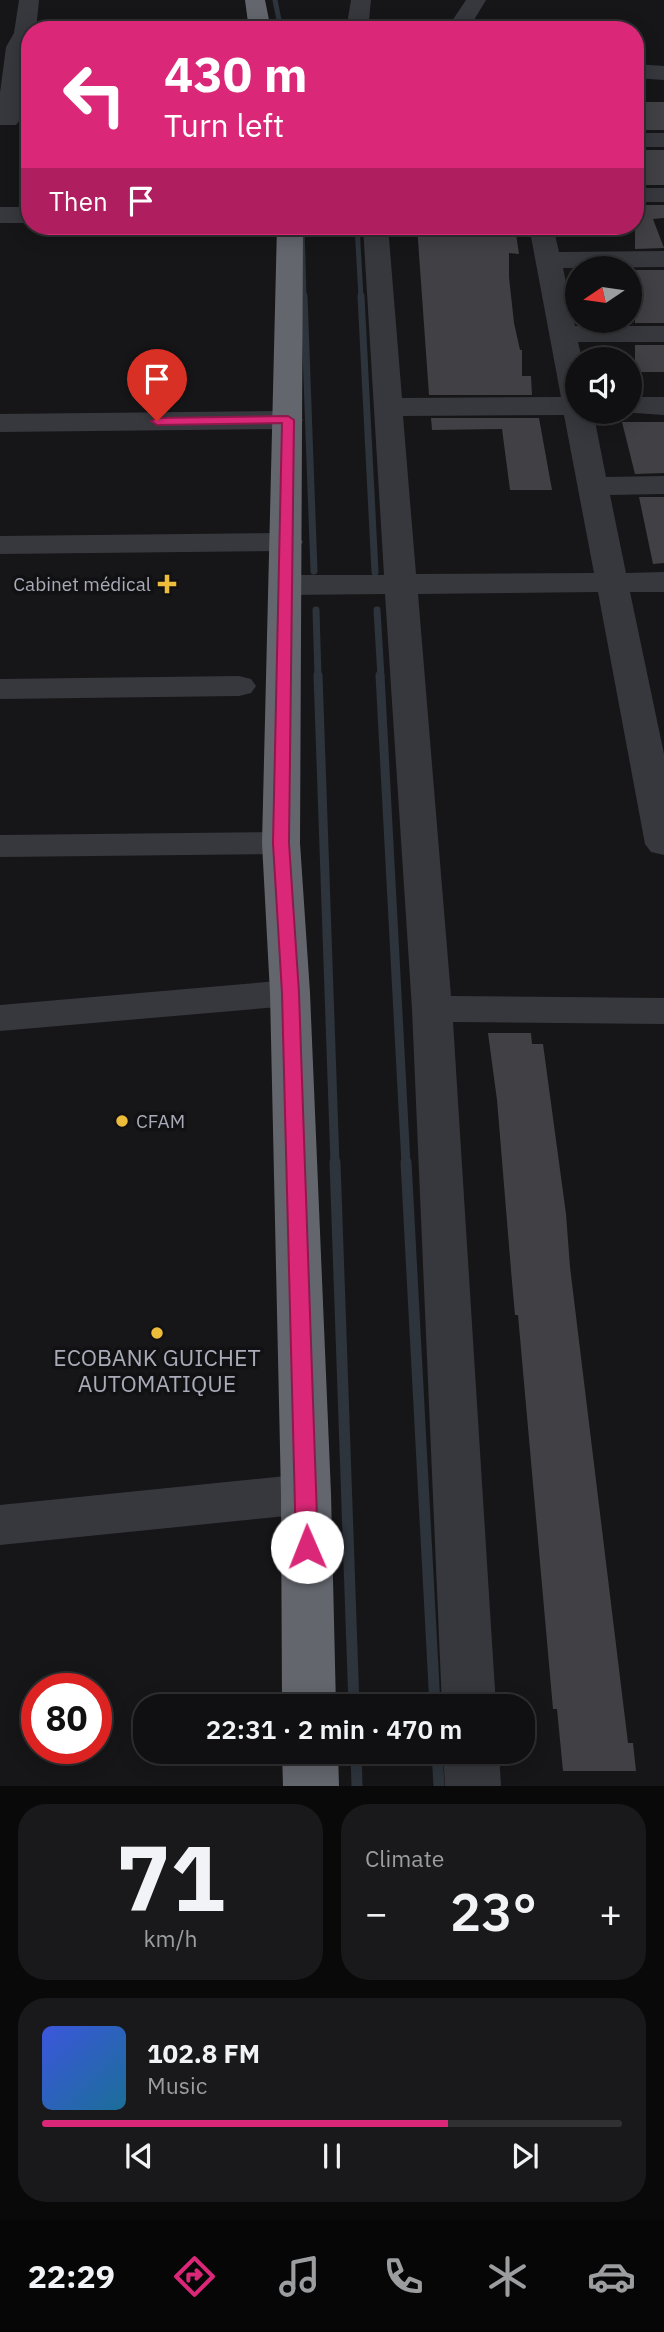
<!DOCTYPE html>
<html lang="en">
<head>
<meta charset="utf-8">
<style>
  :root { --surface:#101012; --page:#19191b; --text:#f1f3f6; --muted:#9c9d9f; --line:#303032; --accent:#db2777 }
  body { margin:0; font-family:"IBM Plex Sans",sans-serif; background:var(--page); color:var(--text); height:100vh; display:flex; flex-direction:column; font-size:26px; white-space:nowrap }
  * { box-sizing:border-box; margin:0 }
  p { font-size:23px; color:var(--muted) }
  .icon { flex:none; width:38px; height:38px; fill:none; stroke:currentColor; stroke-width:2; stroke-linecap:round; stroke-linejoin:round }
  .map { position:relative; height:1786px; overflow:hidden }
  .side { display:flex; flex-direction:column; gap:18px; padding:18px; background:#09090a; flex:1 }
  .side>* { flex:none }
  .top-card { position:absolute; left:21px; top:21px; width:623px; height:214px; border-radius:28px; box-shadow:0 4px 18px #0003,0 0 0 2px var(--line); background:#db2777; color:#fff; overflow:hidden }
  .needle { width:46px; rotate:257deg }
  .controls { position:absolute; left:565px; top:256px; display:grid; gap:14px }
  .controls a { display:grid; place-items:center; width:77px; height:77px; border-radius:50%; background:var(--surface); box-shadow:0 4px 18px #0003,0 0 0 2px var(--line); font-size:35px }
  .speed { position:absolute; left:21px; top:1673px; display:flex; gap:14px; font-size:35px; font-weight:700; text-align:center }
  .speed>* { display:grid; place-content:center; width:91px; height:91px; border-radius:50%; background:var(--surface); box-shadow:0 4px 18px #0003,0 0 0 2px var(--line); line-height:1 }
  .speed .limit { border:10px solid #d22; background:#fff; color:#111 }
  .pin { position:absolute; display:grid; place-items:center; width:60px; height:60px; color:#fff; margin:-72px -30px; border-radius:50% 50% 50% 0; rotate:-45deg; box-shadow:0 0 7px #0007 }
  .pin .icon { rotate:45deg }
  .me { position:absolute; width:77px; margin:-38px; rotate:359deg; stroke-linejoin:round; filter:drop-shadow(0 0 5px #0008) }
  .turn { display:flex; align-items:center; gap:24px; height:147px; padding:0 28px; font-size:32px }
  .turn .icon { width:91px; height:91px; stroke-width:2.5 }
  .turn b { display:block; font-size:49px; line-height:60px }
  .then { display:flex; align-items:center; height:66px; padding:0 28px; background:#0003; gap:14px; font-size:26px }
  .big { font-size:52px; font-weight:600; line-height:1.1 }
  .side .tile { flex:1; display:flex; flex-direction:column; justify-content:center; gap:10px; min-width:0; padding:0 24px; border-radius:28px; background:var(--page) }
  .side .dial { align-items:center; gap:0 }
  .dial b { font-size:91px; line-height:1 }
  .song { display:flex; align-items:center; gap:21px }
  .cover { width:84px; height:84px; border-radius:10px; background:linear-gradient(135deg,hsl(230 70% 55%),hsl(200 70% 35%)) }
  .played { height:7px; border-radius:4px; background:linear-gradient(90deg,var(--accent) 70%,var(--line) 70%) }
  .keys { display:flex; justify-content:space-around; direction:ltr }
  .heat { display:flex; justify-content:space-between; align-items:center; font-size:38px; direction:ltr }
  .side .tiles { flex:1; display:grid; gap:18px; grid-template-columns:1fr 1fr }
  .tile:last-child { grid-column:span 2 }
  .trip { position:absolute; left:133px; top:1694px; width:402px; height:70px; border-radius:28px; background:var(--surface); box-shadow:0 4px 18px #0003,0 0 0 2px var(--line); font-weight:600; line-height:70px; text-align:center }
  .dock { display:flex; height:112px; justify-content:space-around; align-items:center; background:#060607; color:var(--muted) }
  .dock .icon { width:49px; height:49px }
  .dock .active { color:var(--accent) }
  .dock b { font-size:32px; color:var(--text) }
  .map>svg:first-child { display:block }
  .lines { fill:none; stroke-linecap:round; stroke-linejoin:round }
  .stream-far3 { stroke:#2d343c; stroke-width:5 }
  .stream-far2 { stroke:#2d343c; stroke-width:7 }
  .stream-far1 { stroke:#2d343c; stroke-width:9 }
  .stream { stroke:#2d343c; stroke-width:11 }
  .building { fill:#414145 }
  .minor { fill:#37383d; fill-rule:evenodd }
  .highway { fill:#64666e; fill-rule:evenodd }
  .route { fill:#db2777; stroke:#8e194d; stroke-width:2 }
  .poi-dot { fill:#ecbc3a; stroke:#111113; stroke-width:2.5 }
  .labels { text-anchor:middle; stroke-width:7; stroke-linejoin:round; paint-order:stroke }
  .poi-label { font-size:19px; fill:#a9acb8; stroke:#111113; text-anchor:end }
  .near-poi-label { font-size:23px; fill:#a9acb8; stroke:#111113 }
</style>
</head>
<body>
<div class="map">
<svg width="664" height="1786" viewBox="0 0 664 1786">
  <rect width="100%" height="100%" fill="#161618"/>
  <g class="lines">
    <!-- stream-far3 -->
    <g class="stream-far3">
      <polyline points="275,0 281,30"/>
      <polyline points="302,226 304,297"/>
      <polyline points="357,226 361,297"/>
    </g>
    <!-- stream-far2 -->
    <g class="stream-far2">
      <polyline points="304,296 314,571"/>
      <polyline points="361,296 375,572"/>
      <polyline points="316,610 318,677"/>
      <polyline points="377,610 381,677"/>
    </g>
    <!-- stream-far1 -->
    <g class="stream-far1">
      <polyline points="318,675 335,1164"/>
      <polyline points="380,675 406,1164"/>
    </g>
    <!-- stream -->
    <g class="stream">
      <polyline points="335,1162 354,1706"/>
      <polyline points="406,1162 435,1706"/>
      <polyline points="356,1752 357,1786"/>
      <polyline points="437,1752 439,1786"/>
    </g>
  </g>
  <!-- building -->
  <g class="building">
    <rect x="635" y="102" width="29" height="28"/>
    <rect x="635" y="150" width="29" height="35"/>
    <polygon points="635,205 664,205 664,218 653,219 664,248 635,249"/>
    <polygon points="417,226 515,227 519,254 509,253 509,277 514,323 520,350 522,350 522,376 531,376 532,395 429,395"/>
    <rect x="635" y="270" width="29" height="53"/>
    <rect x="635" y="345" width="29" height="27"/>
    <polygon points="431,418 539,418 552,490 510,490 502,429 432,430"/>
    <polygon points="622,422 664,422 664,473 635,474"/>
    <polygon points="639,497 664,497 664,563 653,564"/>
    <polygon points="488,1033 531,1033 532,1044 543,1044 566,1214 570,1267 628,1743 633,1743 636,1771 563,1771 557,1709 553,1709 518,1315 515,1315 512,1282 497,1100"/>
  </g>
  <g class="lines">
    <!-- minor -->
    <g class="minor">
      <polygon points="19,0 39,0 36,30 30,30 20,120 16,125 0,125 0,93 6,47 14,33"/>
      <polygon points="351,0 371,0 368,30 346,30"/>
      <polygon points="466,0 486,0 468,30 446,30"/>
      <polygon points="635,64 664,66 664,80 635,78"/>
      <rect x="635" y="133" width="29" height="14"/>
      <rect x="635" y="188" width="29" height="14"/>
      <rect x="0" y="207" width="30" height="16"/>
      <path d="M363,226H388L402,398L561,397L529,226H553L559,252L664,251V267L563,268L575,326H664V342H578L582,359H578V411H593L606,477L664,476V494L610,495L626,573L664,572V592H630L664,754V855L651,852L645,844L598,592L418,594L451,996L664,998V1024L453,1022L496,1706H442L412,1009L385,594L286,595L275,592L270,585L275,578L286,575H384ZM564,415L594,573L416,574L403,416Z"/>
      <polygon points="630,397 664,397 664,415 620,412 630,411"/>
      <polygon points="288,411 298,414 303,420 298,426 288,429 0,432 0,414"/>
      <polygon points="287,533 298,535 303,542 298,549 287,551 0,554 0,536"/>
      <polygon points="239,676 251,679 256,686 251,693 239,696 0,699 0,679"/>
      <polygon points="281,832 294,835 300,843 294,851 281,854 0,857 0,835"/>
      <polygon points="290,980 304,984 310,993 304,1002 290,1006 0,1031 0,1005"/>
      <polygon points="306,1474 324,1480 331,1494 324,1508 306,1514 0,1545 0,1505"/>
      <polygon points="443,1752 499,1752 501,1786 445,1786"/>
    </g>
    <!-- highway -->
    <g class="highway">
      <polygon points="245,0 265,0 271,30 249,30"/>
      <polygon points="277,226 303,226 300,843 310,993 331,1494 336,1706 282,1706 281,1494 270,993 262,843"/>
      <polygon points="282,1752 338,1752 339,1786 283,1786"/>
    </g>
  </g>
  <!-- route -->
  <polygon class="route" points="288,416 294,420 289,843 299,993 318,1547 315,1553 307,1556 300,1553 296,1547 282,993 273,843 282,423 157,425 151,421 157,418"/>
  <!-- markers -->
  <g class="poi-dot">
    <path d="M163.5 573.5h7v7h7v7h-7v7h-7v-7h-7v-7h7z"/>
    <circle cx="122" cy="1121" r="7"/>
    <circle cx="157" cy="1333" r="7"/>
  </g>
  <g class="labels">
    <!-- poi labels -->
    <g class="poi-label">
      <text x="151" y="591">Cabinet médical</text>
      <text x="136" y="1128" text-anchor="start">CFAM</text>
    </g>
    <!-- near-poi labels -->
    <g class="near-poi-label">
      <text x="157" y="1366">ECOBANK GUICHET<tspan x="157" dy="26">AUTOMATIQUE</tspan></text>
    </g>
  </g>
</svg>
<div class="controls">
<a><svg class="needle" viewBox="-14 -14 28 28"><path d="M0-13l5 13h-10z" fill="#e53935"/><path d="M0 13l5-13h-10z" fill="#9c9d9f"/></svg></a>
<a><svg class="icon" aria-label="sound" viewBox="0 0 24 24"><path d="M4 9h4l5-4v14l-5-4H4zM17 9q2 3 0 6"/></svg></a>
</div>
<div class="speed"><div class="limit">80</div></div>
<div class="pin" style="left:157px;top:421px;background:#d93025"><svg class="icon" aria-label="arrive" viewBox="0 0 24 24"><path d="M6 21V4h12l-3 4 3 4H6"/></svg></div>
<svg class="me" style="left:307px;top:1547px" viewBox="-20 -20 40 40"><circle r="19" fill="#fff"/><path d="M0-13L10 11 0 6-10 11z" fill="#db2777"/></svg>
<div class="trip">22:31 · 2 min · 470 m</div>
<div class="top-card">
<div class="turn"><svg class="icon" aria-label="left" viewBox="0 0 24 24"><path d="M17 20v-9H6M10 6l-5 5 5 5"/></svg><div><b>430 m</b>Turn left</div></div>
<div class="then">Then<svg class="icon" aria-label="arrive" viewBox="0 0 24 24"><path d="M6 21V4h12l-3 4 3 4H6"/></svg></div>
</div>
</div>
<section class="side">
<div class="tiles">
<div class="tile dial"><b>71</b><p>km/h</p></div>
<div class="tile"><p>Climate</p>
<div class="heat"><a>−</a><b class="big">23°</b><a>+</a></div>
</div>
<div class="tile">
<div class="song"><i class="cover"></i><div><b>102.8 FM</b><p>Music</p></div></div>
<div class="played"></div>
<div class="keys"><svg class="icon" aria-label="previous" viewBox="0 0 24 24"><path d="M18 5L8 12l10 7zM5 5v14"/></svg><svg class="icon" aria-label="pause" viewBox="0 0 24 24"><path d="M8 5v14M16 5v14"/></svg><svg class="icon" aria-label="next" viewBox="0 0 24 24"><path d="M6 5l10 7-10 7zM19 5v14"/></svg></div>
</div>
</div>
</section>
<nav class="dock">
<b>22:29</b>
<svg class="icon active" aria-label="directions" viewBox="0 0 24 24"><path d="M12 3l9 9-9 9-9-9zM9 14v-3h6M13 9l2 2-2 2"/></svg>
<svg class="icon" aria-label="music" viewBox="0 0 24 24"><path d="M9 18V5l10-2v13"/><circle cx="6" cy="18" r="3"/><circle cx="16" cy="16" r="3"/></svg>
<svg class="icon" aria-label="phone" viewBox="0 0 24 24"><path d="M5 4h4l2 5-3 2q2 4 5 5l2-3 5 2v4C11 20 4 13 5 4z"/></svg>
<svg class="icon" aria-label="climate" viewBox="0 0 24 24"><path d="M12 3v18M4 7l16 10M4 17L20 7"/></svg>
<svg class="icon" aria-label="car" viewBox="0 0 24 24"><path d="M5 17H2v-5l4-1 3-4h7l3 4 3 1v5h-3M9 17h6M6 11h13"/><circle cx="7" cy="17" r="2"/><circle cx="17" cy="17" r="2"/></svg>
</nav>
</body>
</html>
